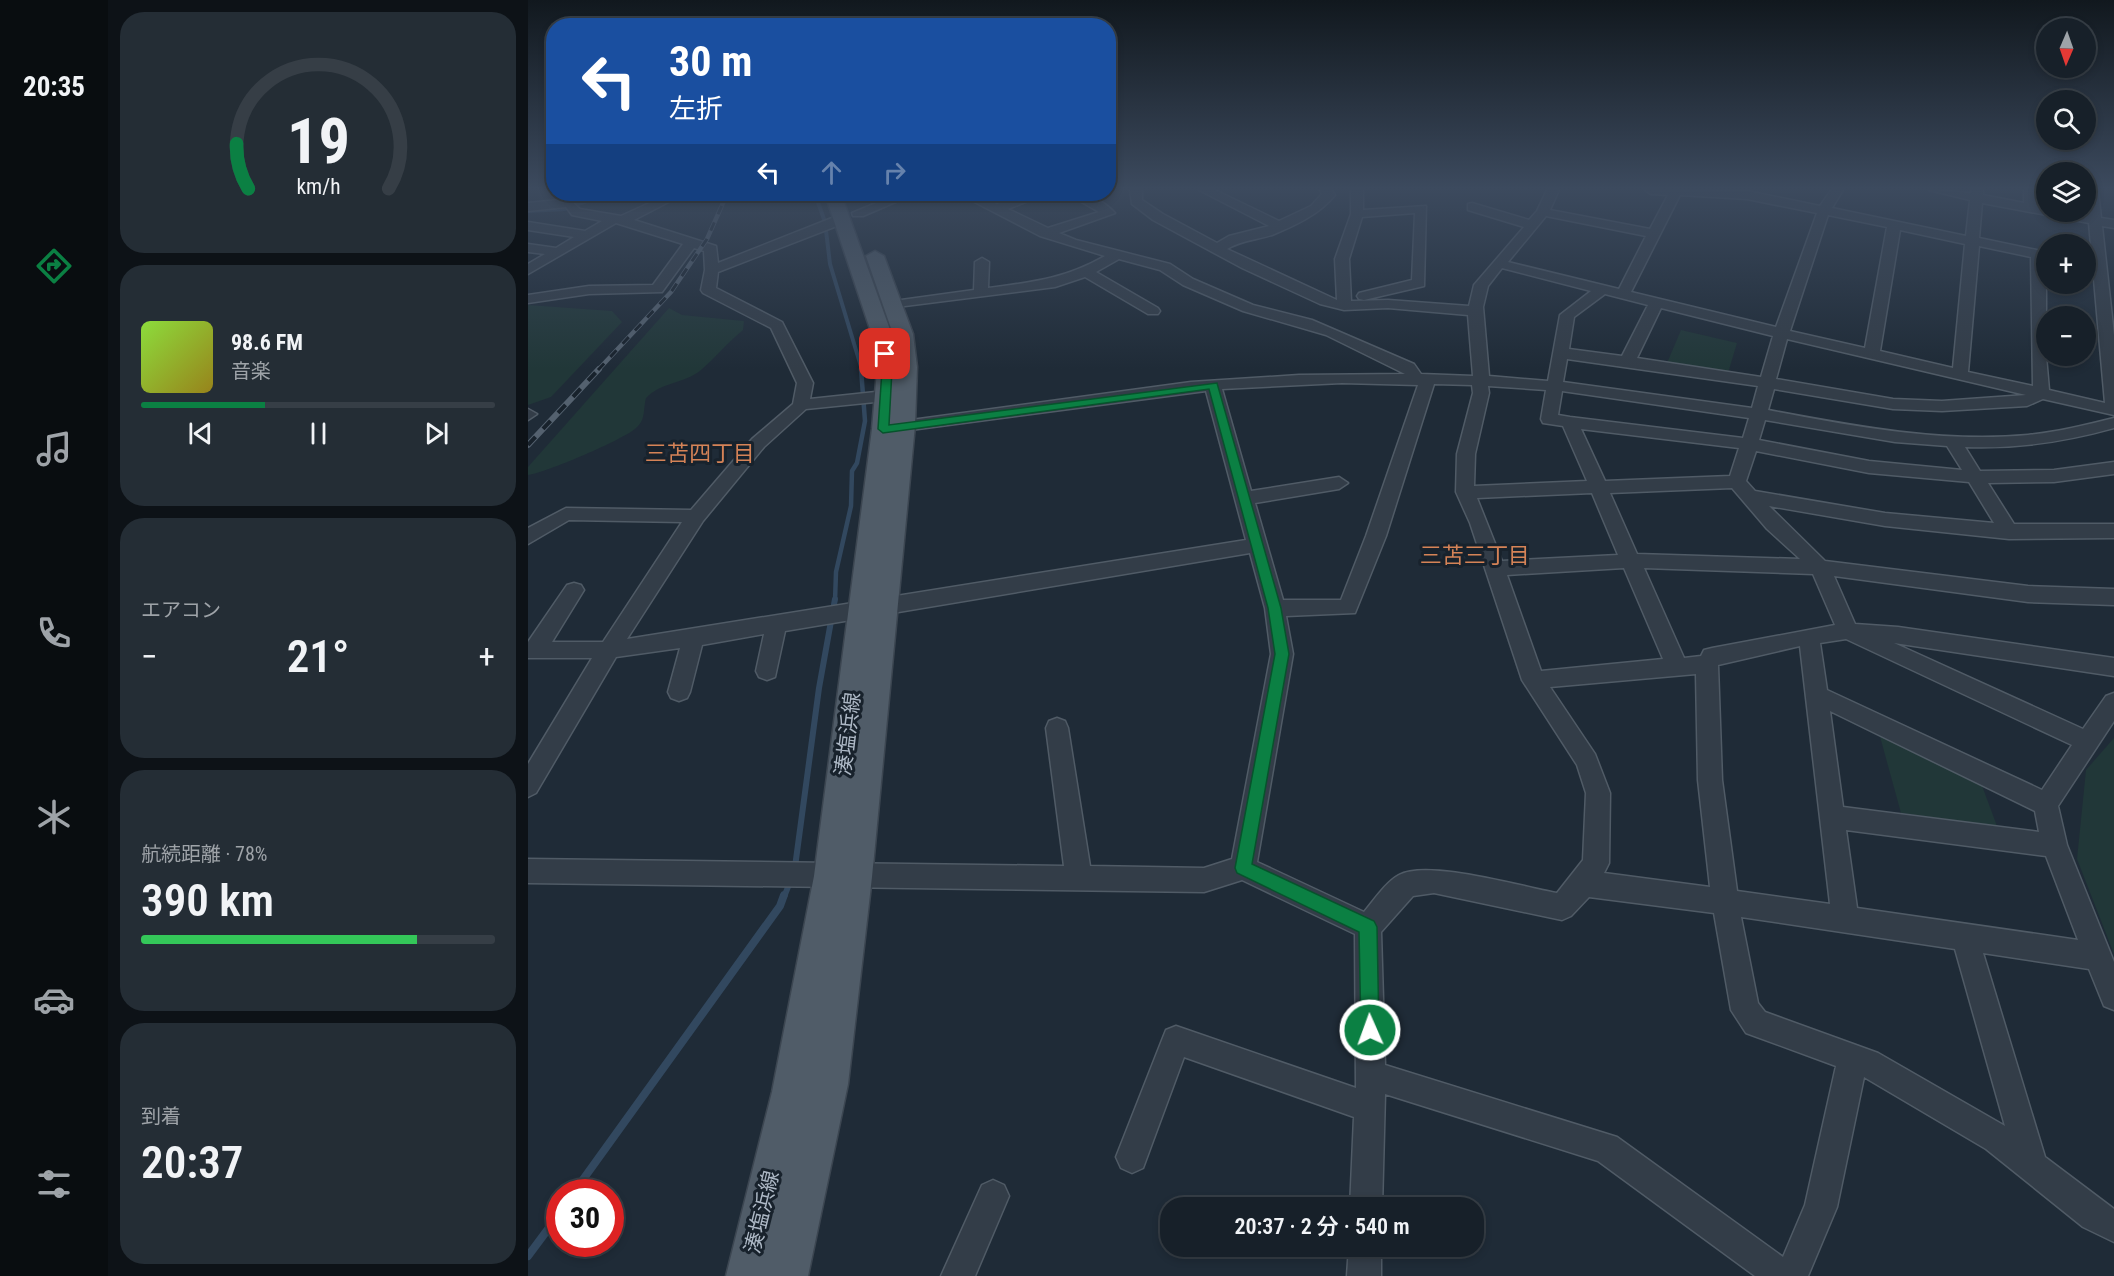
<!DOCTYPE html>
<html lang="ja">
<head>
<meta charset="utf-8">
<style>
  :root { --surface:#172029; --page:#242d35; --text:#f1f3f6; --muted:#9ea3a8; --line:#363e46; --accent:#0b8043 }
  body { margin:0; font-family:"Roboto Condensed","Noto Sans JP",sans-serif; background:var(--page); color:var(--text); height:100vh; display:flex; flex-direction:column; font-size:22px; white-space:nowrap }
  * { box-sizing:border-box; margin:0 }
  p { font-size:20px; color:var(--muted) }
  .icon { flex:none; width:33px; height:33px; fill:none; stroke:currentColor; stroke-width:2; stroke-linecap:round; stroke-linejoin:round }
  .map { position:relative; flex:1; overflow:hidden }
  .details { display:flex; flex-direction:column; gap:12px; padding:12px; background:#0d1217; width:420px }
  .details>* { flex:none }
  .guide { position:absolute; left:18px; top:18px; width:570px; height:183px; border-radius:24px; box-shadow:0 3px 9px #0003,0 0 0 2px var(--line); background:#1a4fa0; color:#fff; overflow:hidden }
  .needle { width:39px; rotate:182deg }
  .buttons { position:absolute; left:1508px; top:18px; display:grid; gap:12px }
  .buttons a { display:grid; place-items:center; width:60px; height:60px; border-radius:50%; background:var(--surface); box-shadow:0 3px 9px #0003,0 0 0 2px var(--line); font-size:30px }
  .speed { position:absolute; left:18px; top:1179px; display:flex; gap:12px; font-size:30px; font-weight:700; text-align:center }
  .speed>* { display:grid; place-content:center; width:78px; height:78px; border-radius:50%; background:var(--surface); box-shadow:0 3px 9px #0003,0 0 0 2px var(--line); line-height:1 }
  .speed .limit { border:9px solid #d22; background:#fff; color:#111 }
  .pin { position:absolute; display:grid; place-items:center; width:51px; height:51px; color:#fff; margin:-26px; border-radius:12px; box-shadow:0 3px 9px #0006 }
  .me { position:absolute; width:66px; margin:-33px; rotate:358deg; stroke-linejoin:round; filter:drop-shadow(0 0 4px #0008) }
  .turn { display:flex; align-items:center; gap:21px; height:126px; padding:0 24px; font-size:27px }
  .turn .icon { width:78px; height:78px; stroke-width:2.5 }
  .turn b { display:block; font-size:42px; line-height:51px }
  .lanes { display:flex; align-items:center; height:57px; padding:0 24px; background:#0003; justify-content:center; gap:30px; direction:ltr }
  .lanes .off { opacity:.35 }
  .big { font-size:45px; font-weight:600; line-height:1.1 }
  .details .card { flex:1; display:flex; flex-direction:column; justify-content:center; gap:9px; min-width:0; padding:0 21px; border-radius:24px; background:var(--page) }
  .details .dial { align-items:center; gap:0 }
  .dial svg { height:156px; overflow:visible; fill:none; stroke:var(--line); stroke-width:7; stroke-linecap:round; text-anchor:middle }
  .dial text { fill:var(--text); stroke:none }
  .song { display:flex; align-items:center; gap:18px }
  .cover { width:72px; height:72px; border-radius:9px; background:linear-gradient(135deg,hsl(90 70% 55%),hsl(50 70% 35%)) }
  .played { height:6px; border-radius:3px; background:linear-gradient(90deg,var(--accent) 35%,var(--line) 35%) }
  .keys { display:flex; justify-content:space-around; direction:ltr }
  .heat { display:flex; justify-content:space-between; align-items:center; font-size:33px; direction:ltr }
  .charge { height:9px; border-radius:4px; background:linear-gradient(90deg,#34c759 78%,var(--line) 0) }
  .trip { position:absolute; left:632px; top:1197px; width:324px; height:60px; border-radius:24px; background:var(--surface); box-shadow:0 3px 9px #0003,0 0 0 2px var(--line); font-weight:600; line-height:60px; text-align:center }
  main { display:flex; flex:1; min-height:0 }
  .tabs { display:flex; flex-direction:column; width:108px; justify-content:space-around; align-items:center; background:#090d10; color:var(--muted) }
  .tabs .icon { width:42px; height:42px }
  .tabs .current { color:var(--accent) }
  .tabs b { font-size:27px; color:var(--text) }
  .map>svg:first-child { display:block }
  .green { fill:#213738 }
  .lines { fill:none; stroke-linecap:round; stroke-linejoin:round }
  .stream-far3 { stroke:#32485f; stroke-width:4 }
  .stream-far2 { stroke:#32485f; stroke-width:4.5 }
  .stream-far1 { stroke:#32485f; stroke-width:6 }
  .stream { stroke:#32485f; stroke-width:8 }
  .minor-casing { stroke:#505b66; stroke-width:3 }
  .major-casing { stroke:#3c4651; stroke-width:3 }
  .minor { fill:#333d48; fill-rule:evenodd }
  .major { fill:#505c68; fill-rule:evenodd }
  .rail-far1-casing { stroke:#54616f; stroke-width:4.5 }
  .rail-casing { stroke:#54616f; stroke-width:6 }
  .rail-far1 { stroke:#18222c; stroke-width:3; stroke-dasharray:9; stroke-linecap:butt }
  .rail { stroke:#18222c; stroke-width:4; stroke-dasharray:11; stroke-linecap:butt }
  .route { fill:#0b8043; stroke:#07532c; stroke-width:1.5 }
  .labels { text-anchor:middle; stroke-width:6; stroke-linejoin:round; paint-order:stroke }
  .street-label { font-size:21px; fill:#adb8c5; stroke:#18222c }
  .neighbourhood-label { font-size:22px; fill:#d58357; stroke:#18222c }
</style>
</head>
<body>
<main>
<nav class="tabs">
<b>20:35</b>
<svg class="icon current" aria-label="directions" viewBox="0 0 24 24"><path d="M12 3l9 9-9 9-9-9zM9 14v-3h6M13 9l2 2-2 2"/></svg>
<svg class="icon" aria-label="music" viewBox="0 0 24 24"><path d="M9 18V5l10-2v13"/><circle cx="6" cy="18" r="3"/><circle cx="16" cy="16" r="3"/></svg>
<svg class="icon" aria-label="phone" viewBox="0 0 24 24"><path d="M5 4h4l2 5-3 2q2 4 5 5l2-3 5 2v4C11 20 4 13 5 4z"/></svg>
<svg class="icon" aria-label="climate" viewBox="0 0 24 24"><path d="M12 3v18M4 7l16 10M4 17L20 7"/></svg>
<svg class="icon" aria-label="car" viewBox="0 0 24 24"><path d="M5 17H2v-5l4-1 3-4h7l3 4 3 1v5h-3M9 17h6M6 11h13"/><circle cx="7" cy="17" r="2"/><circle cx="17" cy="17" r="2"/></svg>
<svg class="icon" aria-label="filters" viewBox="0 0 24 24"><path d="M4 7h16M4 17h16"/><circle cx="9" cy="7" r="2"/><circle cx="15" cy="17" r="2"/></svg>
</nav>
<section class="details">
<div class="card dial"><svg viewBox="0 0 100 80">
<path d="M14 69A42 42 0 1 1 86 69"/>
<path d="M14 69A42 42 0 0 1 8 46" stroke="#0b8043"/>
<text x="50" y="56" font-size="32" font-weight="700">19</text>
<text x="50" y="72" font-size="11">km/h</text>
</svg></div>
<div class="card">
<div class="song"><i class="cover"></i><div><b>98.6 FM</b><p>音楽</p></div></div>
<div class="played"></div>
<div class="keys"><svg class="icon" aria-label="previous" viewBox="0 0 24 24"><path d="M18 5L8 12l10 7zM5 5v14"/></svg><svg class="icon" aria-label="pause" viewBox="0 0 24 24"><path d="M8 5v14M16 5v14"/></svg><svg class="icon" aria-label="next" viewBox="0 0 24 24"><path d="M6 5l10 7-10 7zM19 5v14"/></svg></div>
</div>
<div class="card"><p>エアコン</p>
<div class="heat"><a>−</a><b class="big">21°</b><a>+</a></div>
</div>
<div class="card"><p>航続距離 · 78%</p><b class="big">390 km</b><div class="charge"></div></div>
<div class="card"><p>到着</p><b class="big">20:37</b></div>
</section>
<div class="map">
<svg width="1586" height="1276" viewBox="0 0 1586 1276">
  <rect width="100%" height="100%" fill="#1f2b37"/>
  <!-- green -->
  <g class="green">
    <polygon points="0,305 84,311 94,322 23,397 0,405"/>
    <path d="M141,308L154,315L216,321L215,330C200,342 187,358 173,370C156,384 133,382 118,398C115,409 118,420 108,428C95,440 17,473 0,475V467Z"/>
    <polygon points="1153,330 1209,343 1200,373 1139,363"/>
    <polygon points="1351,733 1453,783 1469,826 1373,813"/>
    <polygon points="1586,738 1586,954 1549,859 1558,770"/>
  </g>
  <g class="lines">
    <!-- stream-far3 -->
    <g class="stream-far3">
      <polyline points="287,194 297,222 302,264 334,370"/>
      <polyline points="0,211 36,209 79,194"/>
    </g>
    <!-- stream-far2 -->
    <polyline class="stream-far2" points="307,601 308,572 323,506 324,471 329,463 337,421 333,369"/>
    <!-- stream-far1 -->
    <g class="stream-far1">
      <polyline points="267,867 291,688 307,599"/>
      <polyline points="256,897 262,882"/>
    </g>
    <!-- stream -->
    <g class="stream">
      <polyline points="46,1192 252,906 256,895"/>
      <polyline points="0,1256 32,1213"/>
    </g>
    <!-- minor casing -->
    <g class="minor-casing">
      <g id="minor">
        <path d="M602,190H614V200L635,214L689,243L701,236L741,226L671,190H687L751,221L783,206L794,194L792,190H804L807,195C792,214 766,226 744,235C728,240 714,240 699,249L809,300L807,259L823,214V190H835V210L898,206L896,286L836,300L831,299L829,296L831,293L884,280L887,213L834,217L821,259L823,301L860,300L941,306L946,285L996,227L940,210V204L944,203L1001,220L1009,211L1019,190H1031L1022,210L1122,229L1140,195L1123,194L1117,190L1219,191L1292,206L1303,190H1315L1304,208L1438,236L1442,200L1401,190L1443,193V190H1455V195L1496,203V190H1508L1509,206L1518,207V212L1560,215L1558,190H1570L1573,218L1586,220V228L1574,226L1586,335V415L1515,399L1499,406L1414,411L1365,409L1246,389L1240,410C1325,426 1413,443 1500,435C1530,432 1558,425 1586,418V428C1536,442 1488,449 1437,447L1452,471L1526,470L1586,462V474L1526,482L1460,483L1486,524H1586V538L1481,539L1357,526L1241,506L1297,561L1500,586L1586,589V605L1500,602L1306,576L1327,624L1370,627L1586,658V676L1366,643L1555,729L1578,696L1586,693V721L1530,806L1539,845L1586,962V1010L1576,1006L1561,969L1455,953L1517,1157L1586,1209V1242L1555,1227L1458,1149L1336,1077L1309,1207L1280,1276H1227L1070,1161L857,1094L854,1208H822L826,1117L656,1057L615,1168L604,1173L593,1168L588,1157L634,1040L638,1030L648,1026L828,1088L827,934L714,880L676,892L0,883V859L536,866L518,728L521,721L529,718L537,721L540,728L562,866L676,868L704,859L743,654L737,608L722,553L257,631L247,677L239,680L231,677L228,671L236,634L174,645L162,692L159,698L151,701L143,698L140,692L152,648L88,657L8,793L0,797V764L64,658H0V642L39,585L46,583L53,585L56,590L24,642H75L154,522L41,520L0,544V528L38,508L163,510L224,439L265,404L269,383L243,328L175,293L173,290L177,270L176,251L166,248L134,292L61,294L0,303V295L61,286L125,285L155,244L88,223L0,274V264L17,254L0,252V244L28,248L46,237L0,230V222L57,231L74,221L44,215L38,207L0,211V203L41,199L52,209L93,216L141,194H156L106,220L188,246L190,263L309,216H319V222L190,272L188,288L254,322L285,383L282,399L357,391L365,396L357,401L278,409L236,447L175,521L99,639L718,540L678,391L360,433L352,428L354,424L663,382L771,375L877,374L798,335L715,311L655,285L632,270L591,259L568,272L630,308L632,311L630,314H620L557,277L527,287L361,308L359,305L366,301L446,290L447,262L454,258L461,262L460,288C506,282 536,279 577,256L512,236L431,194H446L469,204L496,194H512L510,197L480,209L520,228L571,212L545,197L550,194C564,196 578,203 587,213L531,233L548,240L642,264L665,279L725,305L784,320L886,364L893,374L945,376L940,315L860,308L816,310L792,304L714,268L625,220L604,204ZM1152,195L1219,199L1289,213L1248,327L1103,292ZM1454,203L1561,223L1577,403L1521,390L1518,356V252L1451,238ZM1300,215L1359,227L1337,348L1262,331ZM1018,216L1118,236L1091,289L980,262ZM1372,230L1437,244L1425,368L1352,351ZM1451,246L1503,257L1505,386L1440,372ZM974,268L1063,291L1032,315L1020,381L961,376L955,307L960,286ZM1077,294L1120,305L1094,356L1041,349L1046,317ZM1133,308L1245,336L1233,377L1109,358ZM1259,339L1498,395L1414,401L1365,399L1248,379ZM1039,359L1230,386L1224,408L1035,382ZM814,383L890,385L838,536L813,600H755L727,503L811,489L820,483L811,477L723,491L694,389ZM906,384L944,385L945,393L929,454L928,492L942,523L994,680L1049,765L1058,793L1055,860L1029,893C995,887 899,859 871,875C858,882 846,900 836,912L729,862L765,654L758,616L827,613L858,536ZM960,386L1018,390L1013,419L1015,423L1035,426L1059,481L946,486L947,454L961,393ZM1034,391L1221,418L1215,438L1042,417L1030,415ZM1237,420L1367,442L1419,446L1434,470L1341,461L1231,440ZM1053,429L1211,448L1202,476L1077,481ZM1228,451L1341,473L1441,482L1466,523L1357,513L1227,491L1218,481ZM1204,488L1239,529L1272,559L1109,554L1082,493ZM1064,493L1090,555L974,561L949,498ZM1096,568L1135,659L1013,671L979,575ZM1116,568L1285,574L1307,625L1184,648L1176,650L1173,656L1156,658ZM1318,639L1544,745L1514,790L1299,690L1292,643ZM1272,646L1302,904L1209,891L1194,780L1190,665ZM1168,674L1170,780L1182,887L1076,873L1081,863L1082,793L1067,754L1022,687ZM1302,711L1507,811L1511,832L1315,807ZM1318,830L1518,856L1550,940L1329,908ZM906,893L1034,920L1043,916L1061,897L1186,913L1203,1010L1218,1033L1308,1066L1277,1205L1255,1257L1089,1137L857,1065L853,932L885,896ZM1213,917L1427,949L1477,1126L1350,1053L1237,1012L1230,1003Z"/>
        <polygon points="370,194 386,194 335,216 325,216 324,213"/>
        <polygon points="0,409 9,414 0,420"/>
        <polygon points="465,1180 476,1185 481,1196 447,1276 413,1276 454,1185"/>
        <polygon points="821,1246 853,1246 853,1276 819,1276"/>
      </g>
    </g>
    <!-- major casing -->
    <g class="major-casing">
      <polygon id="major" points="297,194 313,194 365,338 369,368 365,334 338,256 347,251 356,256 385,334 389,367 387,425 344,877 320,1084 280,1276 198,1276 244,1092 286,876 344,429 349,370 345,338"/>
    </g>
    <!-- minor -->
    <use href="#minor" class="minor"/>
    <!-- major -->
    <use href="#major" class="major"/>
    <!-- rail-far1 casing -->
    <g class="rail-far1-casing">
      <polyline id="rail-far1" points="70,370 143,292 179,239 199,194"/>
    </g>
    <!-- rail casing -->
    <g class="rail-casing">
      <polyline id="rail" points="0,445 71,369"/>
    </g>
    <!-- rail-far1 -->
    <use href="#rail-far1" class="rail-far1"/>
    <!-- rail -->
    <use href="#rail" class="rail"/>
  </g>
  <!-- sky -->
  <linearGradient id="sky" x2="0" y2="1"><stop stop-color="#11181e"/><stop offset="0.51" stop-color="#3c4a5e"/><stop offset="1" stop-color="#3c4a5e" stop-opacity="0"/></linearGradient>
  <rect width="1586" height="369" fill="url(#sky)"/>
  <!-- route -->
  <polygon class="route" points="357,351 362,354 364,370 361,425 689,383 753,608 761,654 724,864 846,921 849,927 851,1030 849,1037 842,1040 836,1037 833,1030 831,932 709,873 707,868 747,654 740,608 681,389 355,433 350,429 354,370 352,354"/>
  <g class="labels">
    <!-- street labels -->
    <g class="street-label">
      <text transform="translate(320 734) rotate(-83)" y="7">湊塩浜線</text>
      <text transform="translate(234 1212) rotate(-76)" y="7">湊塩浜線</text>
    </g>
    <!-- neighbourhood labels -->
    <g class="neighbourhood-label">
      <text x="172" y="461">三苫四丁目</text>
      <text x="947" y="563">三苫三丁目</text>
    </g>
  </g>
</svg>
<div class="buttons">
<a><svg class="needle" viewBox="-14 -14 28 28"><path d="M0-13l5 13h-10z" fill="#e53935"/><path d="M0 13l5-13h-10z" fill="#9ea3a8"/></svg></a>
<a><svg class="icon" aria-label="search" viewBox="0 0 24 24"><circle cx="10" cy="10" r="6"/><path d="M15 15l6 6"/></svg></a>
<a><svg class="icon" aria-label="layers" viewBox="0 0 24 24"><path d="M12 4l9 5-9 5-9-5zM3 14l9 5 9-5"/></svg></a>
<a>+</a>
<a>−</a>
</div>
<div class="speed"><div class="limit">30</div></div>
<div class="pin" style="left:357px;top:354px;background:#d93025"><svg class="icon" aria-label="arrive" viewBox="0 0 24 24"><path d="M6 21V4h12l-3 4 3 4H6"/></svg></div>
<svg class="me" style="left:842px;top:1030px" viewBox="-20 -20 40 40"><circle r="17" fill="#0b8043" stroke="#fff" stroke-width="3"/><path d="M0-11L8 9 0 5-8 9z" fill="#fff"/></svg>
<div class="trip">20:37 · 2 分 · 540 m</div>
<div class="guide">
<div class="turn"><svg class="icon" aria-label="left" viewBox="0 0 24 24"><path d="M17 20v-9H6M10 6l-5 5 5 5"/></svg><div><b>30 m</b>左折</div></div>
<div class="lanes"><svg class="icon" aria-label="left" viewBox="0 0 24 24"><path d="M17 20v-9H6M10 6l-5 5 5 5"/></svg><svg class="icon off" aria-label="ahead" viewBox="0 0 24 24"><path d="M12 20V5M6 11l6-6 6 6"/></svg><svg class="icon off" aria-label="right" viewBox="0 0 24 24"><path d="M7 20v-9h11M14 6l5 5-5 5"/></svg></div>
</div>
</div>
</main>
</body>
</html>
